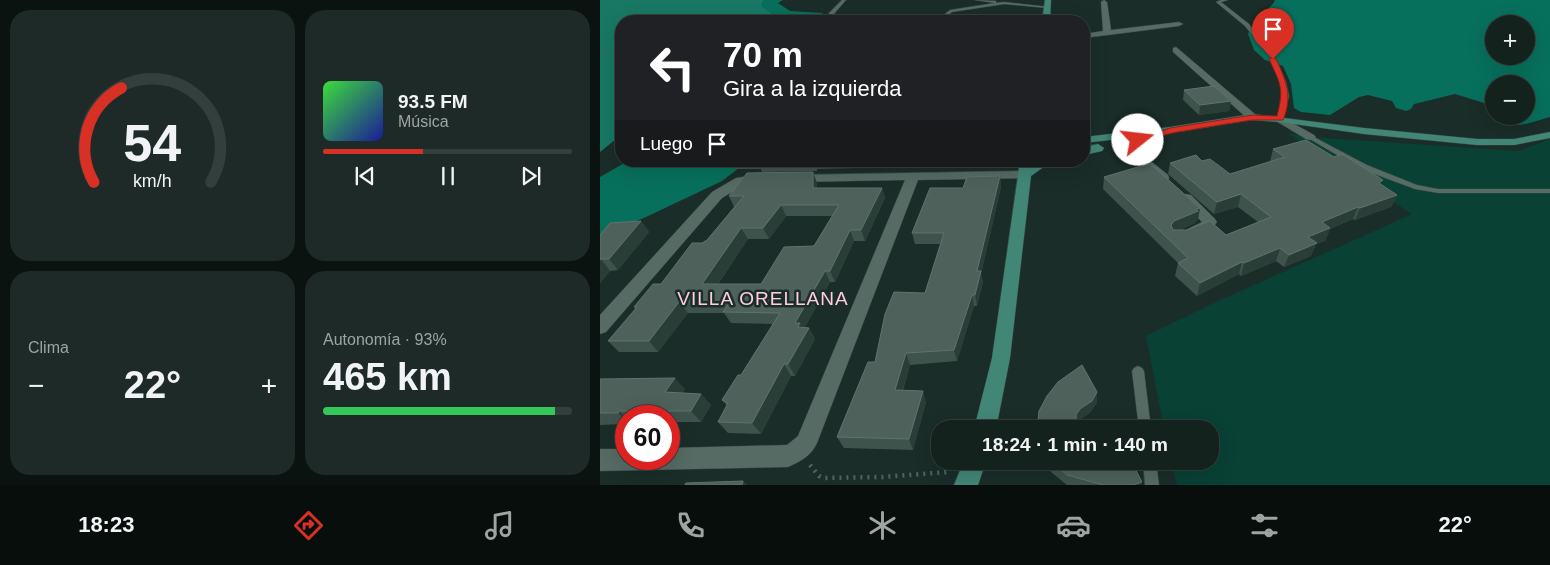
<!DOCTYPE html>
<html lang="es">
<head>
<meta charset="utf-8">
<style>
  :root { --surface:#14221e; --page:#1d2a27; --text:#f1f3f6; --muted:#9da4a4; --line:#333f3c; --accent:#d93025 }
  body { margin:0; font-family:Helvetica,sans-serif; background:var(--page); color:var(--text); height:100vh; display:flex; flex-direction:column; font-size:19px; white-space:nowrap }
  * { box-sizing:border-box; margin:0 }
  p { font-size:16px; color:var(--muted) }
  .icon { flex:none; width:28px; height:28px; fill:none; stroke:currentColor; stroke-width:2; stroke-linecap:round; stroke-linejoin:round }
  .map { position:relative; flex:1; overflow:hidden }
  .drawer { display:flex; flex-direction:column; gap:10px; padding:10px; background:#0b1310; width:600px }
  .drawer>* { flex:none }
  .hud { position:absolute; left:15px; top:15px; width:475px; height:152px; border-radius:20px; box-shadow:0 5px 20px #0002,0 0 0 1px var(--line); background:#202124; color:#fff; overflow:hidden }
  .controls { position:absolute; left:885px; top:15px; display:grid; gap:10px }
  .controls a { display:grid; place-items:center; width:50px; height:50px; border-radius:50%; background:var(--surface); box-shadow:0 5px 20px #0002,0 0 0 1px var(--line); font-size:25px }
  .speed { position:absolute; left:15px; top:405px; display:flex; gap:10px; font-size:25px; font-weight:700; text-align:center }
  .speed>* { display:grid; place-content:center; width:65px; height:65px; border-radius:50%; background:var(--surface); box-shadow:0 5px 20px #0002,0 0 0 1px var(--line); line-height:1 }
  .speed .limit { border:8px solid #d22; background:#fff; color:#111 }
  .pin { position:absolute; display:grid; place-items:center; width:42px; height:42px; color:#fff; margin:-51px -21px; border-radius:50% 50% 50% 0; rotate:-45deg; box-shadow:0 0 5px #0007 }
  .pin .icon { rotate:45deg }
  .me { position:absolute; width:55px; margin:-28px; rotate:74deg; stroke-linejoin:round; filter:drop-shadow(0 0 4px #0008) }
  .turn { display:flex; align-items:center; gap:18px; height:105px; padding:0 25px; font-size:22px }
  .turn .icon { width:65px; height:65px; stroke-width:2.5 }
  .turn b { display:block; font-size:35px; line-height:42px }
  .then { display:flex; align-items:center; height:48px; padding:0 25px; background:#0003; gap:10px; font-size:19px }
  .big { font-size:38px; font-weight:700; line-height:1.1 }
  .drawer .tile { flex:1; display:flex; flex-direction:column; justify-content:center; gap:8px; min-width:0; padding:0 18px; border-radius:20px; background:var(--page) }
  .drawer .dial { align-items:center; gap:0 }
  .dial svg { height:130px; overflow:visible; fill:none; stroke:var(--line); stroke-width:7; stroke-linecap:round; text-anchor:middle }
  .dial text { fill:var(--text); stroke:none }
  .song { display:flex; align-items:center; gap:15px }
  .cover { width:60px; height:60px; border-radius:8px; background:linear-gradient(135deg,hsl(120 70% 55%),hsl(240 70% 35%)) }
  .played { height:5px; border-radius:2px; background:linear-gradient(90deg,var(--accent) 40%,var(--line) 40%) }
  .keys { display:flex; justify-content:space-around; direction:ltr }
  .heat { display:flex; justify-content:space-between; align-items:center; font-size:28px; direction:ltr }
  .charge { height:8px; border-radius:4px; background:linear-gradient(90deg,#34c759 93%,var(--line) 0) }
  .drawer .tiles { flex:1; display:grid; gap:10px; grid-template-columns:repeat(2,1fr) }
  .trip { position:absolute; left:331px; top:420px; width:288px; height:50px; border-radius:20px; background:var(--surface); box-shadow:0 5px 20px #0002,0 0 0 1px var(--line); font-weight:700; line-height:50px; text-align:center }
  .tab-bar { display:flex; height:80px; justify-content:space-around; align-items:center; background:#080e0c; color:var(--muted) }
  .tab-bar .icon { width:35px; height:35px }
  .tab-bar .active { color:var(--accent) }
  .tab-bar b { font-size:22px; color:var(--text) }
  main { display:flex; flex:1; min-height:0 }
  .map>svg:first-child { display:block }
  .green { fill:#094135 }
  .forest { fill:#07705c; fill-rule:evenodd }
  .water { fill:#187863 }
  .lines { fill:none; stroke-linecap:round; stroke-linejoin:round }
  .service-casing { stroke:#374742; stroke-width:1 }
  .minor-casing { stroke:#374742; stroke-width:1 }
  .primary-casing { stroke:#374742; stroke-width:1 }
  .path-far1 { stroke:#52635e; stroke-width:2; stroke-dasharray:0.5 2; stroke-linecap:butt }
  .path { stroke:#52635e; stroke-width:4.5; stroke-dasharray:2 5; stroke-linecap:butt }
  .service { fill:#566b64; fill-rule:evenodd }
  .minor { fill:#566b64; fill-rule:evenodd }
  .primary { fill:#428776; fill-rule:evenodd }
  .wall { fill:#3f534d; fill-rule:evenodd }
  .shaded-wall { fill:#2a3e38 }
  .building { fill:#4e615b; stroke:#61736e; fill-rule:evenodd }
  .route { fill:#d93025; stroke:#8d1f18 }
  .labels { text-anchor:middle; stroke-width:5; stroke-linejoin:round; paint-order:stroke }
  .neighbourhood-label { font-size:19px; letter-spacing:1px; fill:#fecddf; stroke:#1a2d28 }
</style>
</head>
<body>
<main>
<section class="drawer">
<div class="tiles">
<div class="tile dial"><svg viewBox="0 0 100 80">
<path d="M14 69A42 42 0 1 1 86 69"/>
<path d="M14 69A42 42 0 0 1 31 11" stroke="#d93025"/>
<text x="50" y="56" font-size="32" font-weight="700">54</text>
<text x="50" y="72" font-size="11">km/h</text>
</svg></div>
<div class="tile">
<div class="song"><i class="cover"></i><div><b>93.5 FM</b><p>Música</p></div></div>
<div class="played"></div>
<div class="keys"><svg class="icon" aria-label="previous" viewBox="0 0 24 24"><path d="M18 5L8 12l10 7zM5 5v14"/></svg><svg class="icon" aria-label="pause" viewBox="0 0 24 24"><path d="M8 5v14M16 5v14"/></svg><svg class="icon" aria-label="next" viewBox="0 0 24 24"><path d="M6 5l10 7-10 7zM19 5v14"/></svg></div>
</div>
<div class="tile"><p>Clima</p>
<div class="heat"><a>−</a><b class="big">22°</b><a>+</a></div>
</div>
<div class="tile"><p>Autonomía · 93%</p><b class="big">465 km</b><div class="charge"></div></div>
</div>
</section>
<div class="map">
<svg width="950" height="485" viewBox="0 0 950 485">
  <rect width="100%" height="100%" fill="#1a2d28"/>
  <!-- green -->
  <polygon class="green" points="687,133 710,137 918,151 950,139 950,485 577,485 571,461 610,461 610,429 564,429 546,336 605,307 812,214"/>
  <!-- forest -->
  <g class="forest">
    <polygon points="164,0 183,0 178,3 190,11 222,13 228,21 177,21 178,18 162,6"/>
    <path d="M674,0H950V117C936,120 908,134 899,116H926V84H894V106L855,94L814,104L811,109L806,111L796,108L792,101L768,95L759,97L730,115L701,112L694,108L691,84L683,66L665,60L654,50L648,34C654,20 666,13 675,1ZM894,24H926V56H894Z"/>
    <polygon points="28,161 148,161 122,181 46,217 0,236 0,177"/>
  </g>
  <!-- water -->
  <polygon class="water" points="0,0 164,0 162,6 178,18 177,21 21,21 21,135 0,152"/>
  <g class="lines">
    <!-- service casing -->
    <g class="service-casing">
      <g id="service">
        <polygon points="242,0 246,0 233,15 229,15 229,13"/>
        <polygon points="375,0 396,1 396,3 404,2 449,7 447,8 404,4 352,12 340,21 336,21 350,10 395,3"/>
        <polygon points="621,0 628,0 621,2 649,24 676,59 686,82 689,96 682,120 677,119 683,96 680,82 671,59 645,26 616,2"/>
        <polygon points="710,135 767,165 817,185 838,189 950,189 950,193 838,193 815,189 761,169 708,138 707,137"/>
        <polygon points="538,366 542,368 544,371 551,429 539,429 532,371 534,368"/>
        <polygon points="543,461 556,461 559,485 545,485"/>
      </g>
    </g>
    <!-- minor casing -->
    <g class="minor-casing">
      <g id="minor">
        <polygon points="504,0 507,2 511,30 579,22 583,24 579,26 484,38 484,34 503,31 501,2"/>
        <polygon points="576,47 656,115 657,117 656,119 648,119 573,52 573,48"/>
        <polygon points="680,116 714,135 716,137 710,140 706,139 676,121 675,119"/>
        <polygon points="523,140 527,142 568,175 569,178 568,181 558,181 519,146 517,144"/>
        <path d="M423,171L429,175L428,178L318,180L217,443C211,456 201,461 188,467L0,471V449H26V459H69V448L187,445L198,436L305,180L195,182L190,181L189,178L190,175Z"/>
        <polygon points="162,174 167,175 168,178 167,181 145,184 122,198 6,332 0,334 0,315 112,192 136,178"/>
        <path d="M586,194L591,195L615,219L617,222C611,231 601,237 590,234L588,231L590,228L602,222L579,198Z"/>
      </g>
    </g>
    <!-- primary casing -->
    <g class="primary-casing">
      <g id="primary">
        <polygon points="445,0 451,0 450,21 442,21"/>
        <polygon points="652,114 764,128 877,139 914,139 950,132 950,138 914,145 877,145 764,134 680,122 652,120 570,133 484,143 484,137 570,127"/>
        <polygon points="498,144 504,148 502,151 484,155 484,147"/>
        <polygon points="420,161 432,161 432,164 437,161 452,161 431,176 410,358 396,429 374,429 392,358"/>
        <polygon points="364,461 386,461 378,485 354,485"/>
      </g>
    </g>
    <!-- path-far1 -->
    <polyline class="path-far1" points="0,50 21,49"/>
    <!-- path -->
    <polyline class="path" points="210,465 219,476 224,478 282,477 348,472"/>
    <!-- service -->
    <use href="#service" class="service"/>
    <!-- minor -->
    <use href="#minor" class="minor"/>
    <!-- primary -->
    <use href="#primary" class="primary"/>
  </g>
  <!-- wall -->
  <g class="wall">
    <polygon points="584,90 631,101 629,111 599,115 583,100"/>
    <polygon points="673,149 734,157 797,195 791,207 755,220 753,219 730,229 725,241 716,244 711,256 684,267 676,261 641,276 639,274 597,296 575,276 578,263 503,189 504,177 598,220 596,221 595,223 580,230 626,235 658,222 638,207 614,214 568,174 570,163 602,161 630,174 671,161 670,161"/>
    <polygon points="129,161 262,161 258,168 217,169 217,171 162,172 161,169 133,169"/>
    <polygon points="400,176 401,187 381,274 383,282 377,306 374,306 357,361 310,365 303,390 326,402 313,450 244,448 237,437 275,362 325,293 341,244 315,244 312,233 363,188"/>
    <path d="M217,183V188H282L285,198L265,241H254L235,282H230L205,327L209,328L215,339L195,376H191L161,434L128,433L118,422L127,406L122,400L141,375L173,324L131,323L124,313H88L58,352H19L8,341L35,309L34,307L61,284L102,243L107,240L134,207L129,196ZM186,216H232L214,246L161,284H118L148,239H169Z"/>
    <polygon points="41,221 49,232 18,270 10,271 0,283 0,235"/>
    <polygon points="0,379 85,389 82,393 101,394 111,405 101,422 69,422 69,416 26,416 26,424 0,425"/>
    <polygon points="445,461 531,461 541,485 467,485 451,472"/>
  </g>
  <!-- shaded-wall -->
  <g class="shaded-wall">
    <polygon points="631,101 629,111 599,115 600,105"/>
    <polygon points="256,161 262,161 258,168"/>
    <polygon points="213,172 217,183 217,198 213,188"/>
    <polygon points="400,176 401,187 381,274 383,282 377,306 375,295 377,271"/>
    <polygon points="282,188 285,198 265,241 261,230"/>
    <polygon points="641,194 638,207 614,214 617,202"/>
    <polygon points="797,195 791,207 755,220 760,208"/>
    <polygon points="181,205 186,216 169,239 163,228"/>
    <polygon points="758,207 753,219 730,229 725,241 716,244 711,256 684,267 689,255 708,237 722,222"/>
    <polygon points="600,208 598,220 596,221 595,223 572,233 571,225 574,221 596,209"/>
    <polygon points="41,221 49,232 18,270 9,259"/>
    <polygon points="141,228 148,239 110,295 102,284"/>
    <polygon points="250,230 254,241 235,282 230,271"/>
    <polygon points="680,248 676,261 641,276 644,263"/>
    <polygon points="1,259 10,271 0,283 0,260"/>
    <polygon points="642,262 639,274 597,296 600,283"/>
    <polygon points="225,271 230,282 204,329 209,328 215,339 195,376 188,364 195,323"/>
    <polygon points="372,295 374,306 357,361 354,350"/>
    <polygon points="79,302 88,313 58,352 49,341"/>
    <polygon points="306,353 310,365 299,401 295,390"/>
    <polygon points="184,364 191,376 161,434 152,423"/>
    <polygon points="75,378 85,389 75,404 65,392"/>
    <polygon points="323,391 326,402 313,450 309,439"/>
    <polygon points="497,392 497,403 491,412 480,420 476,427 476,415 480,409"/>
    <polygon points="101,394 111,405 101,422 91,411"/>
    <polygon points="19,411 26,418 26,420 18,413"/>
    <polygon points="143,481 147,485 142,485"/>
    <polygon points="542,482 541,485 533,485"/>
  </g>
  <!-- building -->
  <g class="building">
    <polygon points="614,86 631,101 600,105 584,90"/>
    <polygon points="706,140 734,157 742,154 783,180 779,183 797,195 760,208 758,207 722,222 730,228 708,237 717,243 689,255 680,248 644,263 642,262 600,283 578,263 588,258 504,177 548,164 554,167 600,208 596,209 598,211 574,221 571,225 573,230 586,230 610,221 626,235 671,217 641,194 617,202 570,163 596,155 602,161 610,159 630,174 685,157 673,149"/>
    <polygon points="158,161 213,161 213,162 157,162"/>
    <path d="M213,172V188H282L261,230H250L230,271H225L195,323H200L198,327L209,328L188,364H184L152,423L118,422L128,403L122,400L138,375H141L180,313L123,312L130,302H79L49,341H8L37,307H34L53,284H61L92,243H102L107,240L144,196H129L147,173ZM181,205H239L214,246L184,247L161,284H102L141,228H163Z"/>
    <polygon points="400,176 377,271 381,271 375,295 372,295 354,350 306,353 295,390 323,391 309,439 237,437 268,362 275,362 285,314 294,292 325,293 344,233 312,233 330,188 363,188 367,177"/>
    <polygon points="41,221 9,259 1,259 0,260 0,235 10,223"/>
    <polygon points="482,365 497,392 492,401 480,409 476,415 477,429 437,429 439,411 447,396 458,382"/>
    <polygon points="75,378 65,392 101,394 91,411 19,411 18,413 0,413 0,379"/>
    <polygon points="451,461 531,461 542,482 533,485 503,485 467,475"/>
    <polygon points="143,481 142,485 85,485 86,483"/>
  </g>
  <!-- route -->
  <path class="route" d="M673,57L676,59C686,80 693,97 683,120H652L626,124L572,133L538,143L533,140L570,128L652,115L677,116C684,88 681,85 669,59Z"/>
  <g class="labels">
    <!-- neighbourhood labels -->
    <g class="neighbourhood-label">
      <text x="163" y="305">VILLA ORELLANA</text>
    </g>
  </g>
</svg>
<div class="controls">
<a>+</a>
<a>−</a>
</div>
<div class="speed"><div class="limit">60</div></div>
<div class="pin" style="left:673px;top:59px;background:#d93025"><svg class="icon" aria-label="arrive" viewBox="0 0 24 24"><path d="M6 21V4h12l-3 4 3 4H6"/></svg></div>
<svg class="me" style="left:538px;top:140px" viewBox="-20 -20 40 40"><circle r="19" fill="#fff"/><path d="M0-13L10 11 0 6-10 11z" fill="#d93025"/></svg>
<div class="trip">18:24 · 1 min · 140 m</div>
<div class="hud">
<div class="turn"><svg class="icon" aria-label="left" viewBox="0 0 24 24"><path d="M17 20v-9H6M10 6l-5 5 5 5"/></svg><div><b>70 m</b>Gira a la izquierda</div></div>
<div class="then">Luego<svg class="icon" aria-label="arrive" viewBox="0 0 24 24"><path d="M6 21V4h12l-3 4 3 4H6"/></svg></div>
</div>
</div>
</main>
<nav class="tab-bar">
<b>18:23</b>
<svg class="icon active" aria-label="directions" viewBox="0 0 24 24"><path d="M12 3l9 9-9 9-9-9zM9 14v-3h6M13 9l2 2-2 2"/></svg>
<svg class="icon" aria-label="music" viewBox="0 0 24 24"><path d="M9 18V5l10-2v13"/><circle cx="6" cy="18" r="3"/><circle cx="16" cy="16" r="3"/></svg>
<svg class="icon" aria-label="phone" viewBox="0 0 24 24"><path d="M5 4h4l2 5-3 2q2 4 5 5l2-3 5 2v4C11 20 4 13 5 4z"/></svg>
<svg class="icon" aria-label="climate" viewBox="0 0 24 24"><path d="M12 3v18M4 7l16 10M4 17L20 7"/></svg>
<svg class="icon" aria-label="car" viewBox="0 0 24 24"><path d="M5 17H2v-5l4-1 3-4h7l3 4 3 1v5h-3M9 17h6M6 11h13"/><circle cx="7" cy="17" r="2"/><circle cx="17" cy="17" r="2"/></svg>
<svg class="icon" aria-label="filters" viewBox="0 0 24 24"><path d="M4 7h16M4 17h16"/><circle cx="9" cy="7" r="2"/><circle cx="15" cy="17" r="2"/></svg>
<b>22°</b>
</nav>
</body>
</html>
